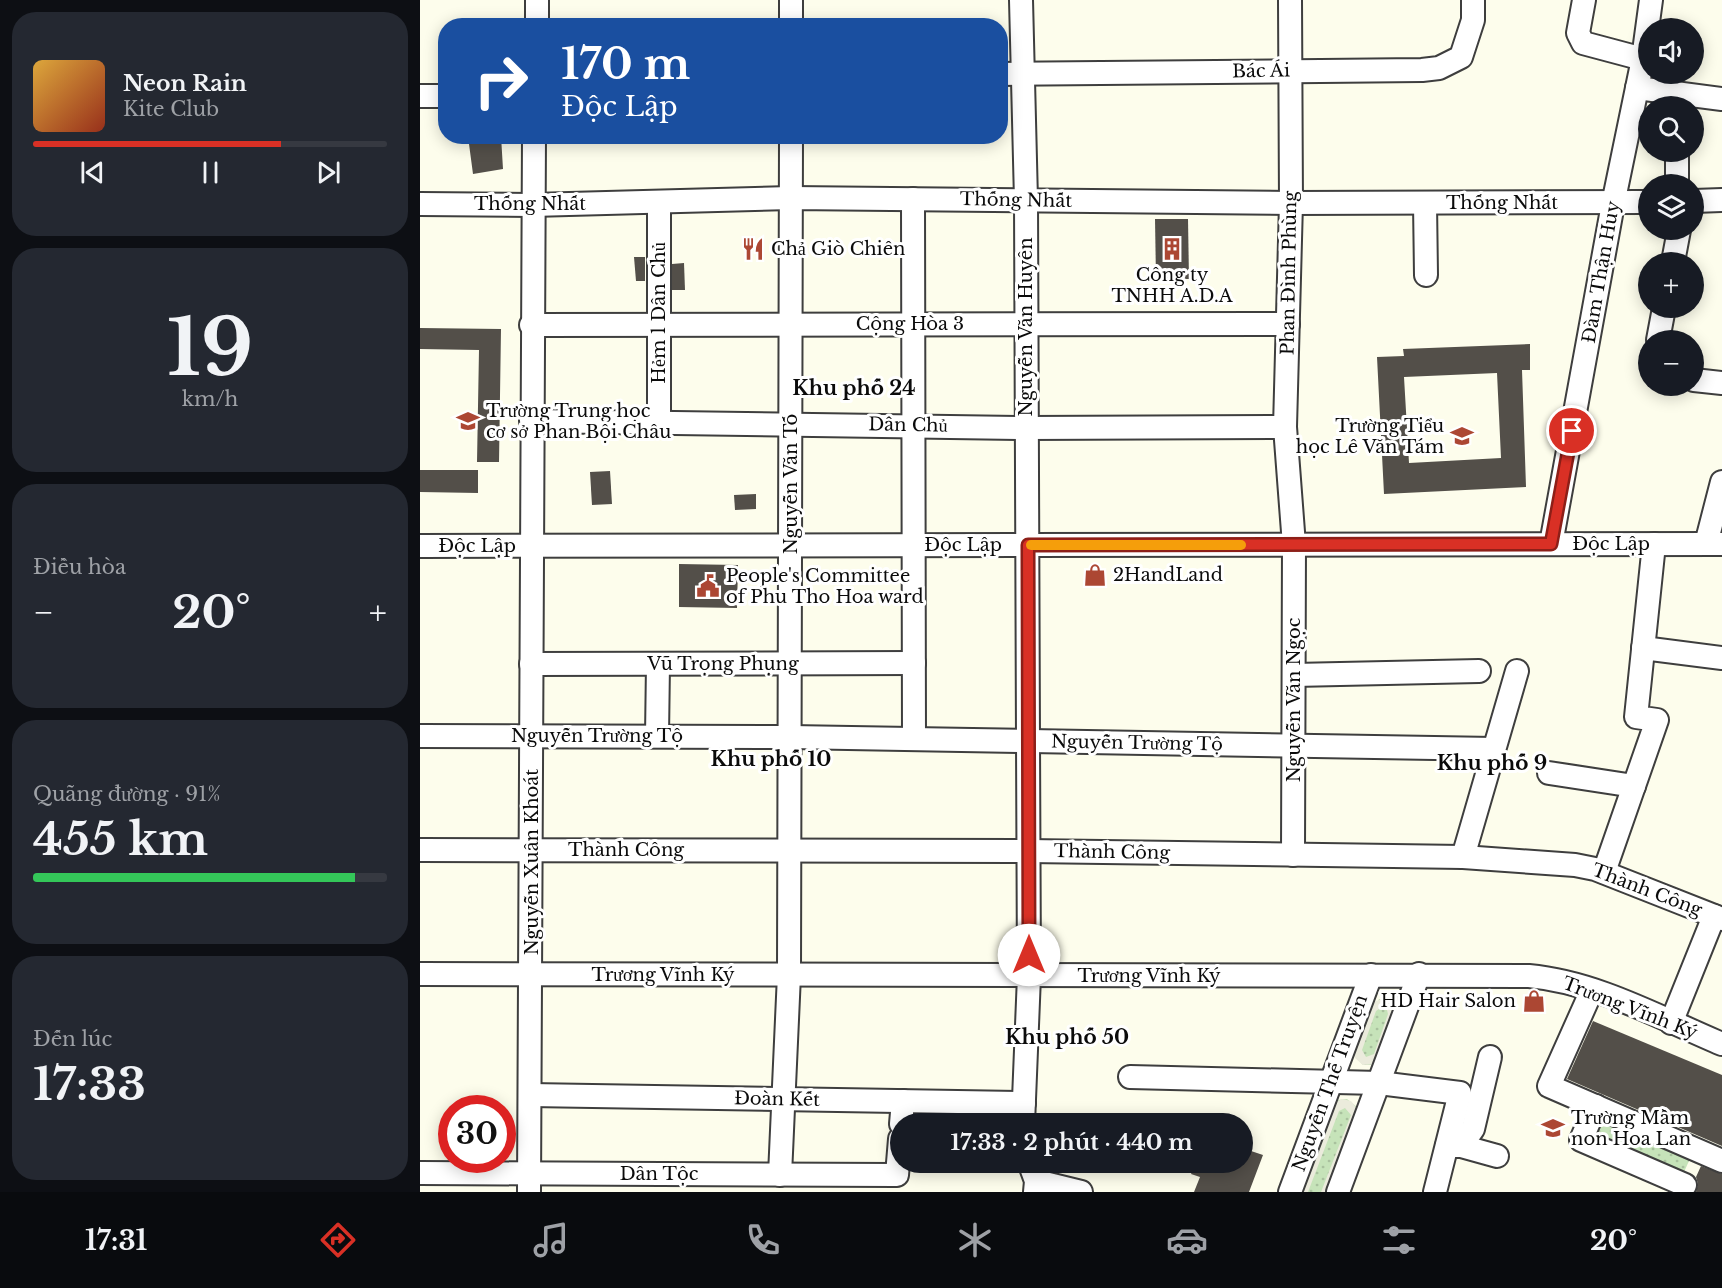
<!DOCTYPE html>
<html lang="vi">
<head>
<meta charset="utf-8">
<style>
  :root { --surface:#171b24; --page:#242831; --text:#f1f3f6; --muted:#9ea1a6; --line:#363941; --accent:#d93025 }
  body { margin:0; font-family:"Libre Baskerville",serif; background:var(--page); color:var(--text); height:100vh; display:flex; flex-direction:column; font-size:22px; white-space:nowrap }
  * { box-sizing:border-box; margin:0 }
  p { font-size:20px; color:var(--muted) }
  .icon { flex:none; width:33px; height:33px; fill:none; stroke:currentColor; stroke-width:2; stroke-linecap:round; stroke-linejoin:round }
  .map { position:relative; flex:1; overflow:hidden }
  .drawer { display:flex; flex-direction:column; gap:12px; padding:12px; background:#0d0f14; width:420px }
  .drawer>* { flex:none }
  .hud { position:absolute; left:18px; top:18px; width:570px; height:126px; border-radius:24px; box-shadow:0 3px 15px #0003; background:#1a4fa0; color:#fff; overflow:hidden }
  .controls { position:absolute; left:1218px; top:18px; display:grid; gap:12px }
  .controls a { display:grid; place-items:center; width:66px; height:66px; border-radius:50%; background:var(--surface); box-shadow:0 3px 15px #0003; font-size:30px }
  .speed { position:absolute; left:18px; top:1095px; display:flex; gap:12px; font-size:30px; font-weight:700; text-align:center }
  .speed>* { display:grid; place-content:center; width:78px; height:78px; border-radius:50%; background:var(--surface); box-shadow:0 3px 15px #0003; line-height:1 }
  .speed .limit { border:9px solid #d22; background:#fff; color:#111 }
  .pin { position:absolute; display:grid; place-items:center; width:51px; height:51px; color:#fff; margin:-26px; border:3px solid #fff; border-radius:50%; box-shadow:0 2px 6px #0007 }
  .me { position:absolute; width:66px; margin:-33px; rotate:0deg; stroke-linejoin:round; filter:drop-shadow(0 0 4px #0008) }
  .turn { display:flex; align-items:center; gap:21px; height:126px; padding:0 24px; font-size:27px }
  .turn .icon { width:78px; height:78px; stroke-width:2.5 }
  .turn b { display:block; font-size:42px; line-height:51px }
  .big { font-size:45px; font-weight:800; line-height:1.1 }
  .drawer .tile { flex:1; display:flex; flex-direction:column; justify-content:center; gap:9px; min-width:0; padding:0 21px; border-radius:24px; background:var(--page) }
  .drawer .dial { align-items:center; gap:0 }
  .dial b { font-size:78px; line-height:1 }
  .song { display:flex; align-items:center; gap:18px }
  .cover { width:72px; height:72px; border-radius:9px; background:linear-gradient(135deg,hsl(40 70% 55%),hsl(10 70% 35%)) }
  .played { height:6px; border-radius:3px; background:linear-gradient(90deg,var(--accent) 70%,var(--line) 70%) }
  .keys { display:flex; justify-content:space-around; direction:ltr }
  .heat { display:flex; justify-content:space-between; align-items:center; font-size:33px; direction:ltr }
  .charge { height:9px; border-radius:4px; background:linear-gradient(90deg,#34c759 91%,var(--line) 0) }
  .trip { position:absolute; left:470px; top:1113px; width:363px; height:60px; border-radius:30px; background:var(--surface); box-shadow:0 3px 15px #0003; font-weight:800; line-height:60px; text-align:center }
  .tab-bar { display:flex; height:96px; justify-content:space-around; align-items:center; background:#090b0e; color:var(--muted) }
  .tab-bar .icon { width:42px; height:42px }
  .tab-bar .on { color:var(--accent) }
  .tab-bar b { font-size:27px; color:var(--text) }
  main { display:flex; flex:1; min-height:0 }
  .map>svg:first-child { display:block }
  .park { fill:url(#park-dots) }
  .plaza { fill:#ebebdc; fill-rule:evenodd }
  .building { fill:#534f49; fill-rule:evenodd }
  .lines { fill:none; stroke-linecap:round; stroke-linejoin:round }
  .minor-casing { stroke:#3e3e3e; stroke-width:26 }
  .minor { stroke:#fff; stroke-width:22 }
  .route-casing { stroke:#8d1f18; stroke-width:15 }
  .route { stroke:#d93025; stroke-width:10 }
  .slow { stroke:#f59e0b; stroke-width:10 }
  .labels { text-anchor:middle; stroke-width:6; stroke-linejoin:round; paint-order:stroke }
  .street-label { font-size:18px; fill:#0b0b0b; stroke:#fff }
  .poi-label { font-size:18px; fill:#0b0b0b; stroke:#fff; text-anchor:start }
  .neighbourhood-label { font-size:20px; font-weight:bold; fill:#0b0b0b; stroke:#fff }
</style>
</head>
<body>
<main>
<section class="drawer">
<div class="tile">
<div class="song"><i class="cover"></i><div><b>Neon Rain</b><p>Kite Club</p></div></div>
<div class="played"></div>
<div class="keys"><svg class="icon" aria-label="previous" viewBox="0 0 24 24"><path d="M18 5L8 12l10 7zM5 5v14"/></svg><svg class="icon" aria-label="pause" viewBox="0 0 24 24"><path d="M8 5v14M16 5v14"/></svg><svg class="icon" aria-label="next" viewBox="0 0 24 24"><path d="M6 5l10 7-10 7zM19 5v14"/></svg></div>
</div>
<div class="tile dial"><b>19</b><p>km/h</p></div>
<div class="tile"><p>Điều hòa</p>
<div class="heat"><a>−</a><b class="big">20°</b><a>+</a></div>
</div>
<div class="tile"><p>Quãng đường · 91%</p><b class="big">455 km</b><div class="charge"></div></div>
<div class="tile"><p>Đến lúc</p><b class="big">17:33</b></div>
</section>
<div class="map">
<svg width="1302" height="1192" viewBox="0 0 1302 1192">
  <defs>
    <pattern id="park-dots" width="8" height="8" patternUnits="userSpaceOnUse" patternTransform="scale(1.5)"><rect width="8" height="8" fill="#c6e3b9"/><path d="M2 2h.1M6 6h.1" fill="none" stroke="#a9c19e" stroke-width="1.8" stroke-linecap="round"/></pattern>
  </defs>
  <rect width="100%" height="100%" fill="#fdfdec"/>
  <!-- park -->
  <g class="park">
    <polygon points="959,999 969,1000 975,1006 951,1065 943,1065 934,1055"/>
    <polygon points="927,1099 937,1107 910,1192 879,1192 918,1100"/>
    <polygon points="1180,1114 1272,1154 1261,1179 1169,1139"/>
  </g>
  <!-- plaza -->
  <g class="plaza">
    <path d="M962,999L972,1002L976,1010L955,1064L943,1065L935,1058L933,1052L953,1002ZM962,1007L967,1010L968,1014L954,1054L946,1057L942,1050L956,1011Z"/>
    <polygon points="922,1099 931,1101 938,1110 910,1192 901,1192 931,1115 925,1108 919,1111 888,1192 879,1192 914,1103"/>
  </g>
  <!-- building -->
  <g class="building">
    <polygon points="68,136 81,136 83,169 53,174 49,144 69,142"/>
    <polygon points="735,219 768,219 769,279 736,279"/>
    <polygon points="214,257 225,257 225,281 216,281"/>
    <polygon points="264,263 265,290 252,290 252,264"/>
    <polygon points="0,328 81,329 79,462 57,462 59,350 0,349"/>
    <path d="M1110,344V370H1102L1106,487L964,494L957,357L984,356L983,349ZM1077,373L1081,458L989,463L984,377Z"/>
    <polygon points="0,470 58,470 58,493 0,492"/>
    <polygon points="190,471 192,504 172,505 170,472"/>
    <polygon points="336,494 336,509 315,510 314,495"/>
    <polygon points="259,564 318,565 317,608 259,607"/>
    <polygon points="1173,1021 1302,1075 1302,1146 1147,1079"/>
    <polygon points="822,1148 843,1155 829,1192 774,1192 780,1177 771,1174 776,1162 822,1162"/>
    <polygon points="1281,1166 1302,1174 1302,1192 1276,1192 1278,1184 1276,1177"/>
  </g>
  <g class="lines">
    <!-- minor casing -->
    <g class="minor-casing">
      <g id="minor">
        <polyline points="371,0 371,26"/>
        <polyline points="601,0 606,200 608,741 609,976 603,1124"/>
        <polyline points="870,0 871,203 865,427 874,545 873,855"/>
        <polyline points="1164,0 1158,33 1163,43 1223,59"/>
        <polyline points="117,26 117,0"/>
        <polyline points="580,74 1002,70 1019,68 1041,57 1053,20 1053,0"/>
        <polyline points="1217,88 1302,99"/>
        <polyline points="0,96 26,96"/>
        <polyline points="1257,184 1257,152"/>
        <polyline points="493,199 494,739"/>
        <polyline points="1274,201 1302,200"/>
        <polyline points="1005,203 1006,275"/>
        <polyline points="0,204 112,205 371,198 871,203 1228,202"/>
        <polyline points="1253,262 1259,230"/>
        <polyline points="111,325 868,324"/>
        <polyline points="1238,340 1244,308"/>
        <polyline points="1274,380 1302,383"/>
        <polyline points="111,421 606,428 865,427"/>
        <polyline points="239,424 239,202"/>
        <polyline points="1131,544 1193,204 1223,59 1231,0"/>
        <polyline points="1286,544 1302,482"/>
        <polyline points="0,546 1302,544"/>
        <polyline points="1223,648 1302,658"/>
        <polyline points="111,664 494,663"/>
        <polyline points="874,675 1059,671"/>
        <polyline points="0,736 371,737 1074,749"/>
        <polyline points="237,736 238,664"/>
        <polyline points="1129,773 1214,786"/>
        <polyline points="0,850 608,851 1043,857 1155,865 1175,869 1302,919"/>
        <polyline points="1043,857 1097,671"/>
        <polyline points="1184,872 1237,720 1216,717 1234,544"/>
        <path d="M0,974L1109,976C1176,982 1240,1018 1302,1044"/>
        <polyline points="1172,990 1129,1086 1302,1161"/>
        <polyline points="1251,1023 1294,916"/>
        <polyline points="710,1077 959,1083 1040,1093 1015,1192"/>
        <polyline points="110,1095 604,1103"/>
        <polyline points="1176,1106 1161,1140 1265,1185"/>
        <polyline points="481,1124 483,1101"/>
        <polyline points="1027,1146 1041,1146 1053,1129 1070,1057"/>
        <polyline points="1041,1146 1077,1156"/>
        <polyline points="609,1162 616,1181 615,1192"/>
        <polyline points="0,1173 477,1175 480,1139"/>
        <polyline points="360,1175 369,975 371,136"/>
        <polyline points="616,1181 661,1192"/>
        <polyline points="109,1192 114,136"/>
        <polyline points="870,1192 951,975"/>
        <polyline points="918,1192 999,974"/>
      </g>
    </g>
    <!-- minor -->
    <use href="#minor" class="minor"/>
  </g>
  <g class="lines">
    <!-- route casing -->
    <g class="route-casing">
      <polyline id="route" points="609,955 608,545 1131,544 1152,431"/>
    </g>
    <!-- route -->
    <use href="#route" class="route"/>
    <!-- slow -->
    <polyline class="slow" points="611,545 821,545"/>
  </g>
  <!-- icons -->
  <defs>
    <g id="restaurant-bare" transform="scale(1.8)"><path d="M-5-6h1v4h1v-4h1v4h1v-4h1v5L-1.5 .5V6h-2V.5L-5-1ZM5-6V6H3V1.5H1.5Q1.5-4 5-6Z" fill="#ac4733" stroke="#fff" stroke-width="2.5" paint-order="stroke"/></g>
    <g id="building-bare" transform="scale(1.8)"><path d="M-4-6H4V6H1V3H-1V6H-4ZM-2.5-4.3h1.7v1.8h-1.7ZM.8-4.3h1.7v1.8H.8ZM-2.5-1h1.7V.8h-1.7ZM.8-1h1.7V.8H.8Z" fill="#ac4733" stroke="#fff" stroke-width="2.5" paint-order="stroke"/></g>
    <g id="school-bare" transform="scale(1.8)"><path d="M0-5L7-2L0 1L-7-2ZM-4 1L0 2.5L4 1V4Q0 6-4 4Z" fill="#ac4733" stroke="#fff" stroke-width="2.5" paint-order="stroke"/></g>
    <g id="shop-bare" transform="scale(1.8)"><path d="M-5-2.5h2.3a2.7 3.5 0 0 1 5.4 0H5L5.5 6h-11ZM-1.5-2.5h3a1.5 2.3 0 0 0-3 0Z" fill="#ac4733" stroke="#fff" stroke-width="2.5" paint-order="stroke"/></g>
    <g id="civic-bare" transform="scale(1.8)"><path d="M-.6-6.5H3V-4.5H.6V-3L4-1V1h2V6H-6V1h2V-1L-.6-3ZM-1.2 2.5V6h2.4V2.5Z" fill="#ac4733" stroke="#fff" stroke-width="2.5" paint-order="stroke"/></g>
  </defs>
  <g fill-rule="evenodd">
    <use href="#restaurant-bare" x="333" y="249"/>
    <use href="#building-bare" x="752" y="249"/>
    <use href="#school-bare" x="48" y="421"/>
    <use href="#school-bare" x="1042" y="436"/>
    <use href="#shop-bare" x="675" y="575"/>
    <use href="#civic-bare" x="288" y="586"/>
    <use href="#shop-bare" x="1114" y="1001"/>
    <use href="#school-bare" x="1133" y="1128"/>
  </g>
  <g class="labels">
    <!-- street labels -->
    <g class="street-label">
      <text transform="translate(841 71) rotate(-1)" y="6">Bác Ái</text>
      <text transform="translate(596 200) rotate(1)" y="6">Thống Nhất</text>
      <text x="1082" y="209">Thống Nhất</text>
      <text x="110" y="210">Thống Nhất</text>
      <text transform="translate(1181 272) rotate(-80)" y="6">Đàm Thận Huy</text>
      <text transform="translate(869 273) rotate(-89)" y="6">Phan Đình Phùng</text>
      <text transform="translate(239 313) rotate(-90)" y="6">Hẻm 1 Dân Chủ</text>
      <text x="490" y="330">Cộng Hòa 3</text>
      <text transform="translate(606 327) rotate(-90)" y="6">Nguyễn Văn Huyên</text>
      <text transform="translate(488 425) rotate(1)" y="6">Dân Chủ</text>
      <text transform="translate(371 484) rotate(-90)" y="6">Nguyễn Văn Tố</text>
      <text x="1191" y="550">Độc Lập</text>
      <text x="543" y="551">Độc Lập</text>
      <text x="57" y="552">Độc Lập</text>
      <text x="303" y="670">Vũ Trọng Phụng</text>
      <text transform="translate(874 700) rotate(-90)" y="6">Nguyễn Văn Ngọc</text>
      <text x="177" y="742">Nguyễn Trường Tộ</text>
      <text transform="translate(717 743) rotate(1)" y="6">Nguyễn Trường Tộ</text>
      <text x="206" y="856">Thành Công</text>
      <text transform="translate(692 852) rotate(1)" y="6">Thành Công</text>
      <text transform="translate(112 862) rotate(-90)" y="6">Nguyễn Xuân Khoát</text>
      <text transform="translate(1227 890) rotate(21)" y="6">Thành Công</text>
      <text x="243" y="981">Trương Vĩnh Ký</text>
      <text x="729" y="982">Trương Vĩnh Ký</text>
      <text transform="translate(1210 1008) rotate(21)" y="6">Trương Vĩnh Ký</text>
      <text transform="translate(910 1083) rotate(-70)" y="6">Nguyễn Thế Truyện</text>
      <text transform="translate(357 1099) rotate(1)" y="6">Đoàn Kết</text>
      <text x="239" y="1180">Dân Tộc</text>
    </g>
    <!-- poi labels -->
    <g class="poi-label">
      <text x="351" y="255">Chả Giò Chiên</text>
      <text x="752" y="281" text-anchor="middle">Công ty<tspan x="752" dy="21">TNHH A.D.A</tspan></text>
      <text x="66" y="417">Trường Trung học<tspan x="66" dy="21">cơ sở Phan Bội Châu</tspan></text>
      <text x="1024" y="432" text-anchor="end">Trường Tiểu<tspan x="1024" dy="21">học Lê Văn Tám</tspan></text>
      <text x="693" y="581">2HandLand</text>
      <text x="306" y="582">People's Committee<tspan x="306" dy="21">of Phu Tho Hoa ward</tspan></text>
      <text x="1096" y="1007" text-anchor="end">HD Hair Salon</text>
      <text x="1151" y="1124">Trường Mầm<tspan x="1151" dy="21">non Hoa Lan</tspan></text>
    </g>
    <!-- neighbourhood labels -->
    <g class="neighbourhood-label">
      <text x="434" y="395">Khu phố 24</text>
      <text x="351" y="766">Khu phố 10</text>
      <text x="1072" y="770">Khu phố 9</text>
      <text x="647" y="1044">Khu phố 50</text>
    </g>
  </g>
</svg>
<div class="controls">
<a><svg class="icon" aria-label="sound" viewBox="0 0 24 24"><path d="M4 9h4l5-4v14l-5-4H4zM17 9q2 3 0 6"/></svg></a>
<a><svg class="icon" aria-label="search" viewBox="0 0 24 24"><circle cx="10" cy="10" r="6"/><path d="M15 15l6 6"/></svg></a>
<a><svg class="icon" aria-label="layers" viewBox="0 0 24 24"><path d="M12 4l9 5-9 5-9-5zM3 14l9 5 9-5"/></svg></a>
<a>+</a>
<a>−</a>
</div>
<div class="speed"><div class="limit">30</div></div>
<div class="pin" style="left:1152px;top:431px;background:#d93025"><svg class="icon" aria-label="arrive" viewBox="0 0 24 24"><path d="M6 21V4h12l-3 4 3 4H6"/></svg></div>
<svg class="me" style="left:609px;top:955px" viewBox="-20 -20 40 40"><circle r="19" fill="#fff"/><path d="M0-13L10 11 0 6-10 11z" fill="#d93025"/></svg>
<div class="trip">17:33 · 2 phút · 440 m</div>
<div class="hud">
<div class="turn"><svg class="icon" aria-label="right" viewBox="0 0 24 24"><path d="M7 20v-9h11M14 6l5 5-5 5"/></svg><div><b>170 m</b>Độc Lập</div></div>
</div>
</div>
</main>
<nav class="tab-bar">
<b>17:31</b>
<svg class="icon on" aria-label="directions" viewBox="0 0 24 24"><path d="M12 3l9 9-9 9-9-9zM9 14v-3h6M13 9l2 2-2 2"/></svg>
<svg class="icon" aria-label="music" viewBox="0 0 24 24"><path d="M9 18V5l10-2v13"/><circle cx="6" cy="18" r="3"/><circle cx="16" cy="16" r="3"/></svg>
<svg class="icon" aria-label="phone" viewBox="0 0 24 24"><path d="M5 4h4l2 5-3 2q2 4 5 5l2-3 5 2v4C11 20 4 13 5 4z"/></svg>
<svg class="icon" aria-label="climate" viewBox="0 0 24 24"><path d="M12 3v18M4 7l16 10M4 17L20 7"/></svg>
<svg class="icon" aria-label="car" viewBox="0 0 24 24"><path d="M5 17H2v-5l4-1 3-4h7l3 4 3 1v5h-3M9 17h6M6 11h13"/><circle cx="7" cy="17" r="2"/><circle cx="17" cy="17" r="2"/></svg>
<svg class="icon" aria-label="filters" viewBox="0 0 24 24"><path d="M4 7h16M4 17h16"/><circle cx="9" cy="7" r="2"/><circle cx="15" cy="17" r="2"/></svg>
<b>20°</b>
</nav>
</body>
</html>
